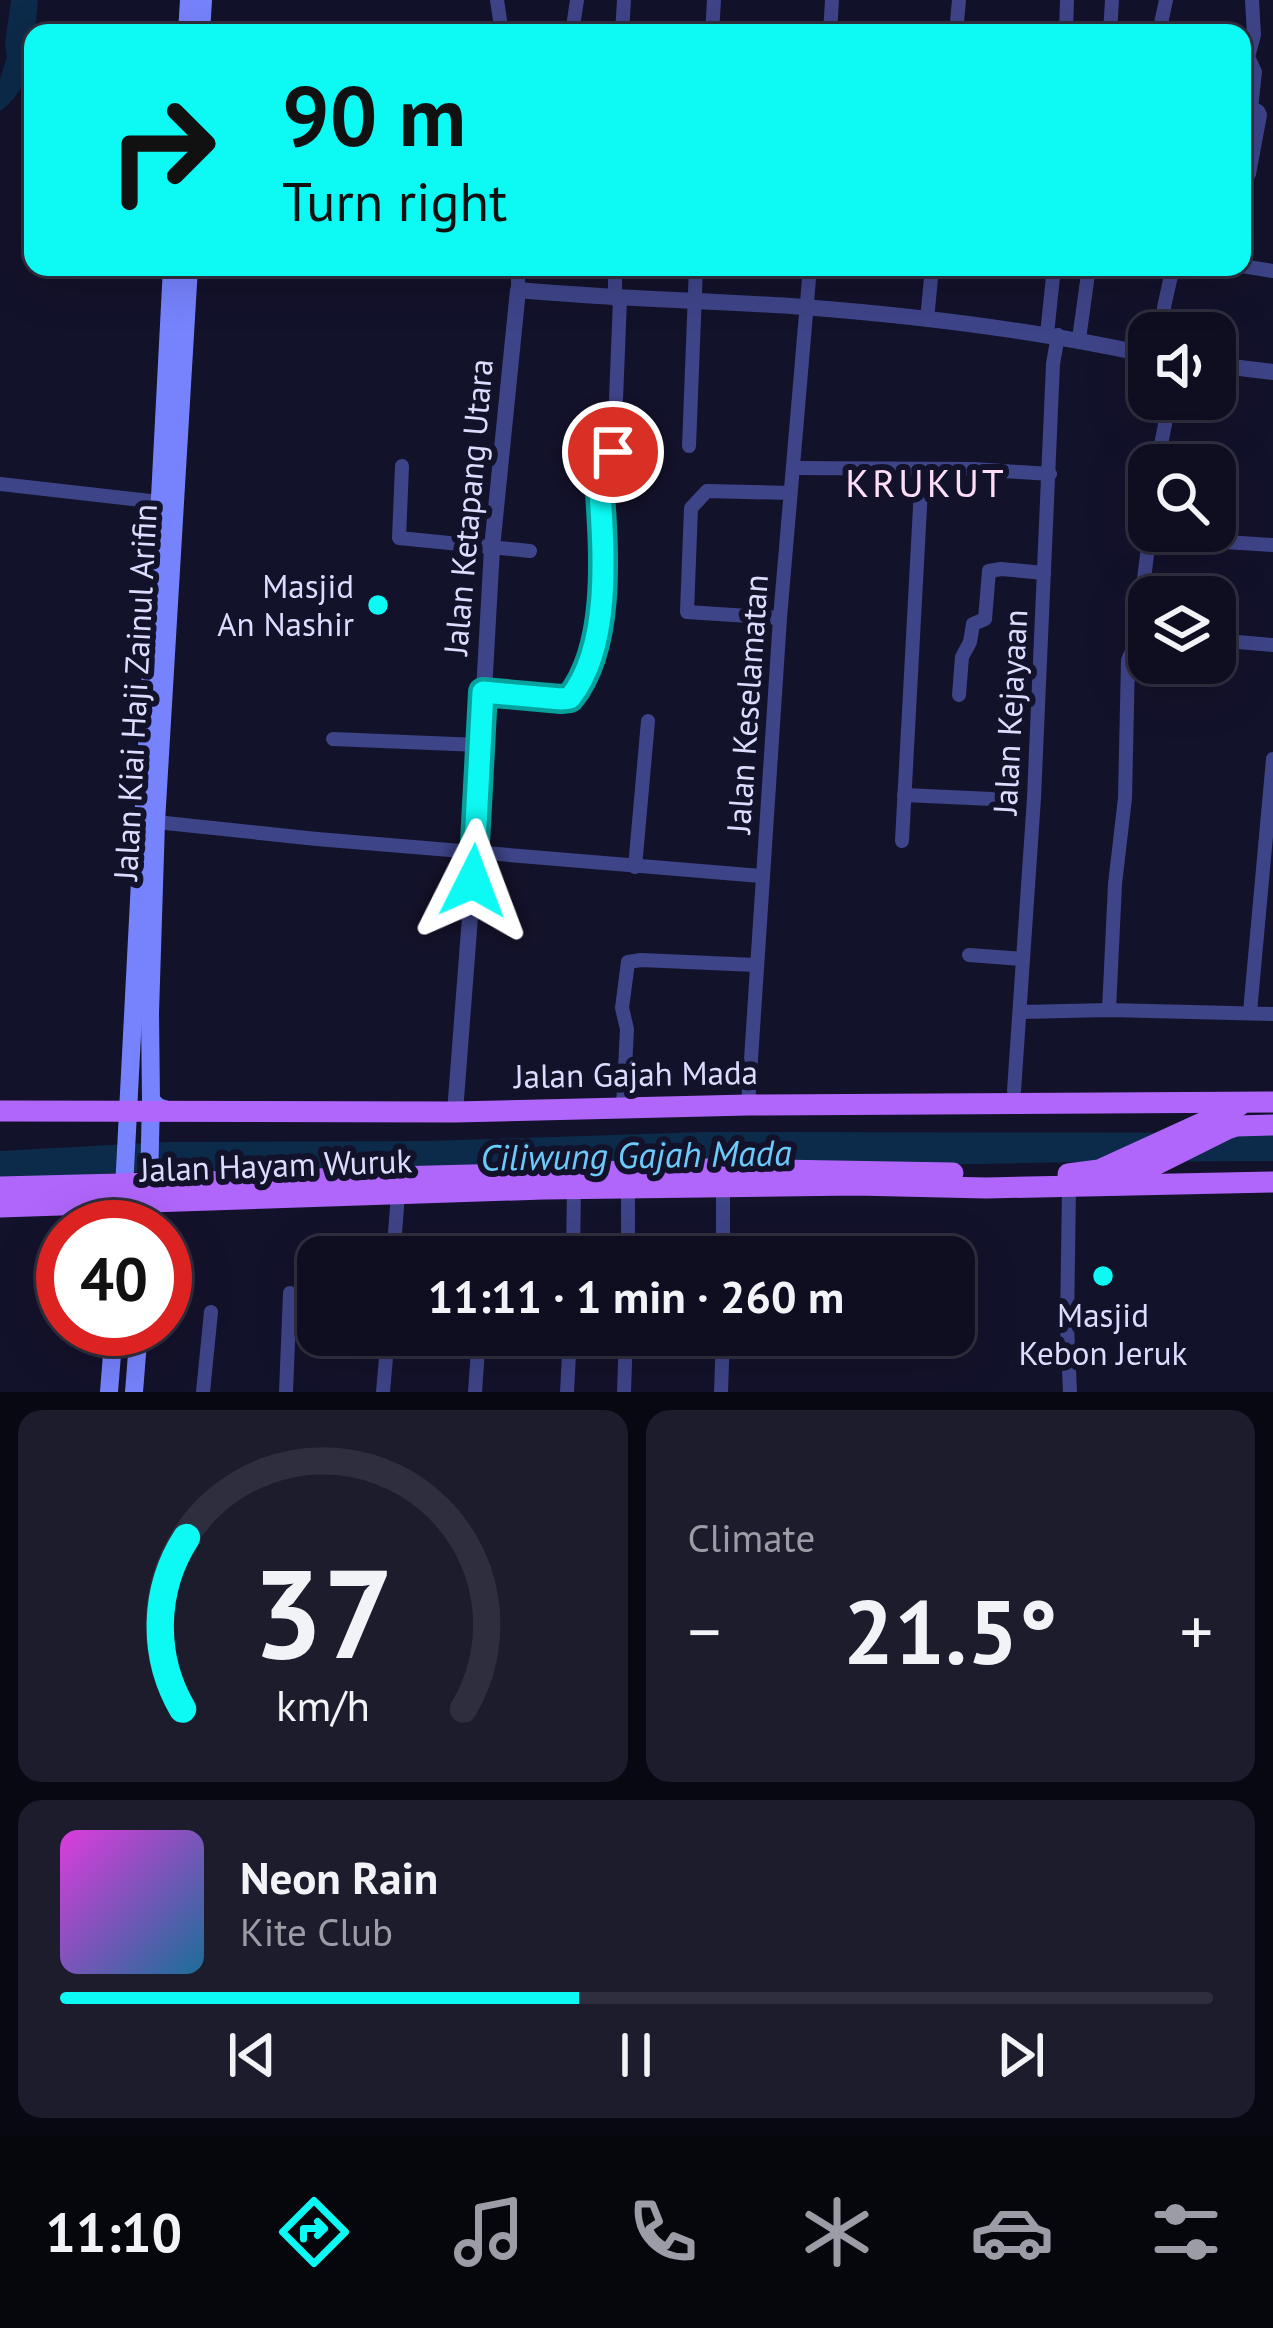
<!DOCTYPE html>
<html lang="en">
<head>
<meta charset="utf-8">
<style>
  :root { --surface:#0e0e20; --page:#1c1c2d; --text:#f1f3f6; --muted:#9b9ca5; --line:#2e2e3e; --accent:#0df9f3 }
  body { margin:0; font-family:"PT Sans",sans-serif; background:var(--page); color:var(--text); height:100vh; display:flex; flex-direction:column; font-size:45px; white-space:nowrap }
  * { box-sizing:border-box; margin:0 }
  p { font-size:39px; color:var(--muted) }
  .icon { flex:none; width:66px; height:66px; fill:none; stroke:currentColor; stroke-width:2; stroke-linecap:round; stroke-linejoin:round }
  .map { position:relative; height:1392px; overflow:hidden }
  .panel { display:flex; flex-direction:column; gap:18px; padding:18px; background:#080812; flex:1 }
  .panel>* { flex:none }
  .top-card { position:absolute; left:24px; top:24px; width:1227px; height:252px; border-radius:24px; box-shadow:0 12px 48px #0002,0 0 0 3px var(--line); background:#0df9f3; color:#111; overflow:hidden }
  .buttons { position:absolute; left:1128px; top:312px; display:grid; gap:24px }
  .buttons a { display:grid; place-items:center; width:108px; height:108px; border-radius:24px; background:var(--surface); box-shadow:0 12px 48px #0002,0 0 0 3px var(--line); font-size:60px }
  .speed { position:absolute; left:36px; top:1200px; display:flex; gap:24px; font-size:60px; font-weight:700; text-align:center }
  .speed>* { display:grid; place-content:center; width:156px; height:156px; border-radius:50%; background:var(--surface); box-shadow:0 12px 48px #0002,0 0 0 3px var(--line); line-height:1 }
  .speed .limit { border:18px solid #d22; background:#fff; color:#111 }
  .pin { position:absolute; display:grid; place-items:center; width:102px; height:102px; color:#fff; margin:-51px; border:6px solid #fff; border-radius:50%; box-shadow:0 3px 12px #0007 }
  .me { position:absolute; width:132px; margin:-66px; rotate:3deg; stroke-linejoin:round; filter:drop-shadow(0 0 9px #0008) }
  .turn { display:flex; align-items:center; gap:42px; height:252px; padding:0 60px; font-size:54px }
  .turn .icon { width:156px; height:156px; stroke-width:2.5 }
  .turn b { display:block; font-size:84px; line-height:102px }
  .big { font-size:90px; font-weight:600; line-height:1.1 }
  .panel .widget { flex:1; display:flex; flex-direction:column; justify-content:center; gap:18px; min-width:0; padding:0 42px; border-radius:24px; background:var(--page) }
  .panel .dial { align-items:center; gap:0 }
  .dial svg { height:312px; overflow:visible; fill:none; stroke:var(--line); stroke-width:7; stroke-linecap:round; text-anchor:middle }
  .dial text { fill:var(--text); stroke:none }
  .song { display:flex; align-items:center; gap:36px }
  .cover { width:144px; height:144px; border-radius:18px; background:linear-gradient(135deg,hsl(300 70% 55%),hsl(200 70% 35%)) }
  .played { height:12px; border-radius:6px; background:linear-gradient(90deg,var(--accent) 45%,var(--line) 45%) }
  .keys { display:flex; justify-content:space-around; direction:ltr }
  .heat { display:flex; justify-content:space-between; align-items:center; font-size:66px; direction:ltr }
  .panel .tiles { flex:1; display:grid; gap:18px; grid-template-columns:1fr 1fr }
  .widget:last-child { grid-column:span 2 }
  .trip { position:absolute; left:297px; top:1236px; width:678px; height:120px; border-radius:24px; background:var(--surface); box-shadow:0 12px 48px #0002,0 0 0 3px var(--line); font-weight:600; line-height:120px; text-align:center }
  .tabs { display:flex; height:192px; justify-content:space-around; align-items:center; background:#06060d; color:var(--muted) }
  .tabs .icon { width:84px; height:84px }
  .tabs .on { color:var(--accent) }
  .tabs b { font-size:54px; color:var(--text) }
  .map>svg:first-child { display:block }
  .water { fill:#0c2a49 }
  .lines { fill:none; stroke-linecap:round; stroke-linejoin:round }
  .minor { stroke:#3e4488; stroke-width:14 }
  .tertiary { stroke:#3e4488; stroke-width:16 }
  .secondary { stroke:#7683fc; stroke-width:18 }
  .primary { stroke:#b166fb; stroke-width:21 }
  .route-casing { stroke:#08a29e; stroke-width:30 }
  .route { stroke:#0df9f3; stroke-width:21 }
  .poi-dot { fill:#0df9f3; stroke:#13122b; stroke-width:4.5 }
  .labels { text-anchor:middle; stroke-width:12; stroke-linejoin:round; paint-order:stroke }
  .street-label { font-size:33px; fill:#dcddfe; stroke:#13122b }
  .poi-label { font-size:33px; fill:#dcddfe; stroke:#13122b; text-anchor:end }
  .water-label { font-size:36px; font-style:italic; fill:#6dcbfc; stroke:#13122b }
  .quarter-label { font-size:39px; letter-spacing:3px; fill:#fedef7; stroke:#13122b }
</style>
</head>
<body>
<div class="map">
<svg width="1273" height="1392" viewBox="0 0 1273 1392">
  <rect width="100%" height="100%" fill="#13122b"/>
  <!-- water -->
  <g class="water">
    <path d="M11,0H38L35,33H33C33,63 26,93 0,111V79L7,57L5,44Z"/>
    <polygon points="703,1132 1273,1133 1273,1161 1081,1162 437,1174 169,1170 0,1180 0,1151 166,1142 429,1141"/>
  </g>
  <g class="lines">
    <!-- minor -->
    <g class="minor">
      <polyline points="497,0 502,33"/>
      <polyline points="572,33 577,0"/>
      <polyline points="622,33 624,0"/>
      <polyline points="712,33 714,0"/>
      <polyline points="830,33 832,0"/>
      <polyline points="956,33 959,0"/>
      <polyline points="1066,33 1067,0"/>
      <polyline points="1110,33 1112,0"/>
      <polyline points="1159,33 1166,0"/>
      <polyline points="1242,180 1249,174 1260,115 1258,111 1251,109 1255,72 1248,57 1254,35 1252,0"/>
      <polyline points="1242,266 1273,271"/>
      <polyline points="518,290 518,267"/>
      <polyline points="615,299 615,267"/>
      <polyline points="927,320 932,267"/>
      <polyline points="1163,333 1164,307 1173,267"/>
      <polyline points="1047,334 1054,267"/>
      <polyline points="1079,339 1089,267"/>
      <polyline points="689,446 696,267"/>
      <polyline points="1157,465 1170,399"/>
      <polyline points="402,466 399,538 530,551"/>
      <polyline points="793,468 973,469 1050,474"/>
      <polyline points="0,484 159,502"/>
      <polyline points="1209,541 1273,545"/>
      <polyline points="780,618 687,612 691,508 707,491 790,493"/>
      <polyline points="1215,640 1273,645"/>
      <path d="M483,692L566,699C616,666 603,514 598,460L601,456H610L614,450L620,299"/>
      <polyline points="959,695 962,657 970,642 973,624 985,619 989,571 1001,569 1044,573"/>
      <polyline points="333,739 479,745"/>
      <polyline points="904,795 992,799"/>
      <polyline points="156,822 317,839 761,876"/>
      <polyline points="902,841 922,470"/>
      <polyline points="635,867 648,721"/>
      <polyline points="969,955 1023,959"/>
      <polyline points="1109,1010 1115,884 1125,798 1128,660 1136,643 1150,531"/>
      <polyline points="1021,1012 1109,1010 1273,1014"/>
      <polyline points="1250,1012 1273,759"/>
      <polyline points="1014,1091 1034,798 1053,364 1058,335"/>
      <polyline points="748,1105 780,618 810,267"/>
      <polyline points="623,1107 627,1029 622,1008 628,962 641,960 756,965"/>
      <polyline points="1069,1187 1067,1325 1070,1392"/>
      <polyline points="393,1257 398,1195"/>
      <polyline points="573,1257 574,1188"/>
      <polyline points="628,1257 628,1189"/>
      <polyline points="723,1257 723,1187"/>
      <polyline points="203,1392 211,1312"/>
      <polyline points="286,1392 290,1293"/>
      <polyline points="383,1392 388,1335"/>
      <polyline points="475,1392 479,1335"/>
      <polyline points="567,1392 570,1335"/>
      <polyline points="624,1392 626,1335"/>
      <polyline points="721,1392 723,1335"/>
    </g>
    <!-- tertiary -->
    <g class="tertiary">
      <polyline points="1215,365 1273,372"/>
      <path d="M455,1112L475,852L492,548L518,290C613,299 708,300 803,307C919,316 1035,330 1149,355"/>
    </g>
    <!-- secondary -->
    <g class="secondary">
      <polyline points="187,33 189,0"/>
      <polyline points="201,33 203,0"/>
      <polyline points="168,1110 158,1107 151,1100 150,1013 156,822 189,267"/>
      <polyline points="122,1227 172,267"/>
      <polyline points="148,1227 151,1100"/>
      <polyline points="109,1392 114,1329"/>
      <polyline points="134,1392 139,1329"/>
    </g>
    <!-- primary -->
    <g class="primary">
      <polyline points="0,1111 455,1112 748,1105 1273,1102"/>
      <polyline points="1068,1174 1099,1170 1239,1106"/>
      <polyline points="1118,1180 1143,1171 1227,1129 1236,1126 1273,1125"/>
      <polyline points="0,1187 709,1169 953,1173"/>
      <polyline points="0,1207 543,1189 856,1185 986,1188 1273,1182"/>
    </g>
  </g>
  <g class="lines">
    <!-- route casing -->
    <g class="route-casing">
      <path id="route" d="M473,881L483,692L561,699L570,698C617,639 601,527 598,458L609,456L613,452"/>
    </g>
    <!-- route -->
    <use href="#route" class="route"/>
  </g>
  <!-- markers -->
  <g class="poi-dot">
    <circle cx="378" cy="605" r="12"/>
    <circle cx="1103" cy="1276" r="12"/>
  </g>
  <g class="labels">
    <!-- street labels -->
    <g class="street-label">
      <text transform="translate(468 507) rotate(-85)" y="12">Jalan Ketapang Utara</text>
      <text transform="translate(135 692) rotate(-87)" y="12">Jalan Kiai Haji Zainul Arifin</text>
      <text transform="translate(747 704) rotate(-86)" y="12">Jalan Keselamatan</text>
      <text transform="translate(1010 712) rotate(-87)" y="12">Jalan Kejayaan</text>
      <text transform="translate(636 1074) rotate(-1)" y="12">Jalan Gajah Mada</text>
      <text transform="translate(276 1165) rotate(-2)" y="12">Jalan Hayam Wuruk</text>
    </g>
    <!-- poi labels -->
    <g class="poi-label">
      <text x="354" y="598">Masjid<tspan x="354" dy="38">An Nashir</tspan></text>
      <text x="1103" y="1327" text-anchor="middle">Masjid<tspan x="1103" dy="38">Kebon Jeruk</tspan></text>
    </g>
    <!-- water labels -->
    <g class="water-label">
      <text transform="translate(636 1155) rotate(-1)" y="13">Ciliwung Gajah Mada</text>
    </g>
    <!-- quarter labels -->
    <g class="quarter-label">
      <text x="926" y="497">KRUKUT</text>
    </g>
  </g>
</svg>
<div class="buttons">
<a><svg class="icon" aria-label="sound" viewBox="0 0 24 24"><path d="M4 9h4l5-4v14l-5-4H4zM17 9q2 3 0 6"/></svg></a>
<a><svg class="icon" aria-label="search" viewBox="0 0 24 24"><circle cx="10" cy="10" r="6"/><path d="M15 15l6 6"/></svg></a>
<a><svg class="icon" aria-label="layers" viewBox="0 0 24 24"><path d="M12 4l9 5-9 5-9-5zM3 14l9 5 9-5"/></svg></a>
</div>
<div class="speed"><div class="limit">40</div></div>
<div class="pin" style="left:613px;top:452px;background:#d93025"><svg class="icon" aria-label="arrive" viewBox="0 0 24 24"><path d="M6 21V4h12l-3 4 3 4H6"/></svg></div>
<svg class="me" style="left:473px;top:881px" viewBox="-20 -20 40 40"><path d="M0-17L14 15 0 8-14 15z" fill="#0df9f3" stroke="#fff" stroke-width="4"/></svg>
<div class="trip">11:11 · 1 min · 260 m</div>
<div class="top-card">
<div class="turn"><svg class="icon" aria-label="right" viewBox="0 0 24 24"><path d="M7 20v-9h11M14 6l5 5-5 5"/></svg><div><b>90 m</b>Turn right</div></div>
</div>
</div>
<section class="panel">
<div class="tiles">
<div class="widget dial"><svg viewBox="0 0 100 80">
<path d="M14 69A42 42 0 1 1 86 69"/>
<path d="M14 69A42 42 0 0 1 15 25" stroke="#0df9f3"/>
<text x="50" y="56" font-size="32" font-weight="700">37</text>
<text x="50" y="72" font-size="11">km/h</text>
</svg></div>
<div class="widget"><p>Climate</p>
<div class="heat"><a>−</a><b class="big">21.5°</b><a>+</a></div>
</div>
<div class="widget">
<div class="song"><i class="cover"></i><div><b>Neon Rain</b><p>Kite Club</p></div></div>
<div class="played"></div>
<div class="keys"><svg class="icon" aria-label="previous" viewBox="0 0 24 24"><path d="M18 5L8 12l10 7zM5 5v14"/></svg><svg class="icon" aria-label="pause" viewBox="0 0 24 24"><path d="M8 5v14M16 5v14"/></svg><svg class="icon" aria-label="next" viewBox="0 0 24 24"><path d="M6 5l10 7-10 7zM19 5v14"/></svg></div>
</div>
</div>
</section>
<nav class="tabs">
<b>11:10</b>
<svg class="icon on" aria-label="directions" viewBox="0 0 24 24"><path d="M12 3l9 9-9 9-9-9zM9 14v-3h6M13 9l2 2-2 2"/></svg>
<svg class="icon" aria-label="music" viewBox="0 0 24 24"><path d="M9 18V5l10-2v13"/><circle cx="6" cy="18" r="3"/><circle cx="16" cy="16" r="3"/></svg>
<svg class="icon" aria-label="phone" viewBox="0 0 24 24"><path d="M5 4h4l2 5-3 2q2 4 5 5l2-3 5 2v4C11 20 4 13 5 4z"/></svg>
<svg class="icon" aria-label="climate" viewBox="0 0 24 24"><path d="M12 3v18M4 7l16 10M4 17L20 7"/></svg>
<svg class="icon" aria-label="car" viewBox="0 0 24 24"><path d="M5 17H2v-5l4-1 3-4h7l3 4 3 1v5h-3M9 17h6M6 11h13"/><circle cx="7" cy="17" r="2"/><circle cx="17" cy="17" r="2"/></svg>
<svg class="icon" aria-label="filters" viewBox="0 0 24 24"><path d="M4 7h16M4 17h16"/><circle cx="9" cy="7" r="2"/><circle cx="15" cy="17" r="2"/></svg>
</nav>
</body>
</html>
